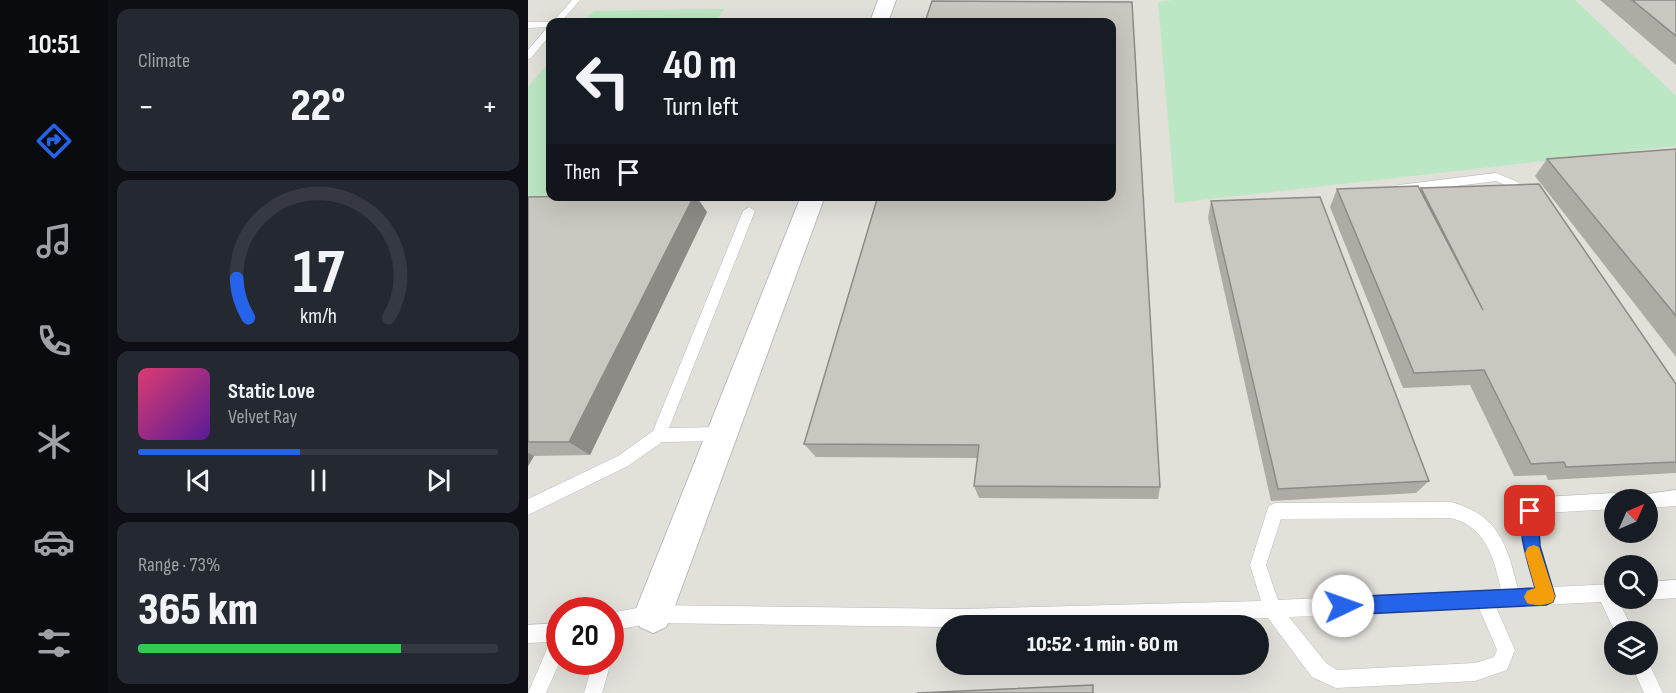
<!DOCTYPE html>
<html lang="en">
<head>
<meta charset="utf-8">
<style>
  :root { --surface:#171b24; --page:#242831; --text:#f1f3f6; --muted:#9ea1a6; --line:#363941; --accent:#2563eb }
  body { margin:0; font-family:"Sofia Sans Condensed",sans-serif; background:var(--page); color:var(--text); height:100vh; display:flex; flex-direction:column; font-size:22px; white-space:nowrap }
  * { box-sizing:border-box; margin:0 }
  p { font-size:20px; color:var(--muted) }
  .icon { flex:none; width:33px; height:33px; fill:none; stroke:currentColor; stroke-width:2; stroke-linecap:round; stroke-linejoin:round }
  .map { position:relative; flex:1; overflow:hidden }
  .drawer { display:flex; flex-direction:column; gap:9px; padding:9px; background:#0d0f14; width:420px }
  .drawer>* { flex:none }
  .guide { position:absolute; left:18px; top:18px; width:570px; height:183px; border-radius:12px; box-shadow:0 6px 24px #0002; background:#171b24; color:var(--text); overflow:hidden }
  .needle { width:39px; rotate:45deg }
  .tools { position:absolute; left:1076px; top:489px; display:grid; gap:12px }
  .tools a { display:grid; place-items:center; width:54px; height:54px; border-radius:50%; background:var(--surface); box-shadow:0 6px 24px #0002; font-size:30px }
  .speed { position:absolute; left:18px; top:597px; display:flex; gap:12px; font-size:30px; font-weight:700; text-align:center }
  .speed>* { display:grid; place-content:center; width:78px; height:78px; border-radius:50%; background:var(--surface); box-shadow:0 6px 24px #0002; line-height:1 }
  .speed .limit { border:9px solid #d22; background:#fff; color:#111 }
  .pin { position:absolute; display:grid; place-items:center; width:51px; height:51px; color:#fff; margin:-26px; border-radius:12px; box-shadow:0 3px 9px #0006 }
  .me { position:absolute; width:66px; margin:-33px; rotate:87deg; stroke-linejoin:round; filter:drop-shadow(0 0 4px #0008) }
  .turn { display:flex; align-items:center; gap:21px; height:126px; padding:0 18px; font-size:27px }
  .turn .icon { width:78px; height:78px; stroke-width:2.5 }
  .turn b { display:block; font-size:42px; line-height:51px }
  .then { display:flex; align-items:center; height:57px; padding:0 18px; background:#0003; gap:12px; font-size:22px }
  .big { font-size:45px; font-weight:800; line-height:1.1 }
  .drawer .card { flex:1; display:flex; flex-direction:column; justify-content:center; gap:9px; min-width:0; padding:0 21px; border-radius:12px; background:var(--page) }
  .drawer .dial { align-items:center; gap:0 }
  .dial svg { height:156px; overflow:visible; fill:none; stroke:var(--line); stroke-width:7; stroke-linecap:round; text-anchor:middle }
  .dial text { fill:var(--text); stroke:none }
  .song { display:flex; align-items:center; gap:18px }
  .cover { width:72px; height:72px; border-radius:9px; background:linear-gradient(135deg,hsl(340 70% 55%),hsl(270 70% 35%)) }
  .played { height:6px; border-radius:3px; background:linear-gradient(90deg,var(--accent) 45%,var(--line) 45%) }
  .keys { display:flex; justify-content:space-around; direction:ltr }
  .heat { display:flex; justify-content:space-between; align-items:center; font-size:33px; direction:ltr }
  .charge { height:9px; border-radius:4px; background:linear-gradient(90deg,#34c759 73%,var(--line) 0) }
  .trip { position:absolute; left:408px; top:615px; width:333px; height:60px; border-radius:30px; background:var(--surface); box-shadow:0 6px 24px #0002; font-weight:800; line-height:60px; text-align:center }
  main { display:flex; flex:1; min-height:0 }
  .menu { display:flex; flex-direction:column; width:108px; justify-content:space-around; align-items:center; background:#090b0e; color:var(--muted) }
  .menu .icon { width:42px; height:42px }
  .menu .active { color:var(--accent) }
  .menu b { font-size:27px; color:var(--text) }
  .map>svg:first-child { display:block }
  .industrial { fill:#e1e0d9; fill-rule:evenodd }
  .green { fill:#bce7c4 }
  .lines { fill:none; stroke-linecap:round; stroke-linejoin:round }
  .lane-casing { stroke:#b9bbc1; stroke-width:1 }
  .street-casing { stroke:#b9bbc1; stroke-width:2 }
  .lane { fill:#fff; fill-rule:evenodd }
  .street { fill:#fff; fill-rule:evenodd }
  .wall { fill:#adaba4 }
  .shaded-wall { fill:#8d8b86 }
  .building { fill:#c9c7bf; stroke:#8d8b86; stroke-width:1.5 }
  .route { fill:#2563eb; stroke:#184099; stroke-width:1.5 }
  .slow { fill:#f59e0b }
</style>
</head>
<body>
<main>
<nav class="menu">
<b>10:51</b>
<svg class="icon active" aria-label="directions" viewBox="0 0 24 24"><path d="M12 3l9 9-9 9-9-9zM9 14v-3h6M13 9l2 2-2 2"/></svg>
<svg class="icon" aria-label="music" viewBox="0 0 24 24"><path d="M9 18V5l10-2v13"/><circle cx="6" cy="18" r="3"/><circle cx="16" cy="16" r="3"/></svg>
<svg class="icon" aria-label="phone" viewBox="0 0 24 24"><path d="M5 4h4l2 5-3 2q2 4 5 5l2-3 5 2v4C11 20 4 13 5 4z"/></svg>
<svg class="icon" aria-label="climate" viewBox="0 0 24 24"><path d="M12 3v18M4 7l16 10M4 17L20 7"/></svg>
<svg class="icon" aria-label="car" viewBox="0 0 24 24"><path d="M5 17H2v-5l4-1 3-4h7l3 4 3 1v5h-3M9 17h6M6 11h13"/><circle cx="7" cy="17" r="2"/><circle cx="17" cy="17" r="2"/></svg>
<svg class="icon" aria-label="filters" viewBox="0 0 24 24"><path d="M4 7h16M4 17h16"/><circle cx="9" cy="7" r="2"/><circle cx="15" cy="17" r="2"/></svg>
</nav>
<section class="drawer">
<div class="card"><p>Climate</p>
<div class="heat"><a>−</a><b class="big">22°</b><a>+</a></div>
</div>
<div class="card dial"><svg viewBox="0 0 100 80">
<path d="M14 69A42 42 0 1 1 86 69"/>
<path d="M14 69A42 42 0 0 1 8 49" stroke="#2563eb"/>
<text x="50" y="56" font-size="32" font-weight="700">17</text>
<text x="50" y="72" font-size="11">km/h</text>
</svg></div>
<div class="card">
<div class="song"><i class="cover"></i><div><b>Static Love</b><p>Velvet Ray</p></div></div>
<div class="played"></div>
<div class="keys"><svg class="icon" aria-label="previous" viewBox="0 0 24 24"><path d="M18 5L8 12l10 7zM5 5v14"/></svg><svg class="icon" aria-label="pause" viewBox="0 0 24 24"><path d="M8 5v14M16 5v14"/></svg><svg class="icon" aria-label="next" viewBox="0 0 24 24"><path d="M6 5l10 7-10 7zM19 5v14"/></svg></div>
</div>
<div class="card"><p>Range · 73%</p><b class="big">365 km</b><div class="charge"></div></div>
</section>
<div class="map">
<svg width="1148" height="693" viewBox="0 0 1148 693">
  <rect width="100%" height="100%" fill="#eeede1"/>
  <!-- industrial -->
  <path class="industrial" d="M0,0H1148V693H0ZM22,22H584V196H22ZM1086,500H1119V532H1086ZM1086,566H1119V598H1086ZM32,610H82V662H32ZM418,626H730V664H418ZM1086,632H1119V664H1086Z"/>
  <!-- green -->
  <g class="green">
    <polygon points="645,0 1047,0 1148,96 1148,146 647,203 630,2"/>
    <polygon points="196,9 188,22 55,22 66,11"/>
    <polygon points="22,61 22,196 80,197 0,200 0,87"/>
  </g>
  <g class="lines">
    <!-- lane casing -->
    <g class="lane-casing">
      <g id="lane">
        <polygon points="44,0 52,0 33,22 22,22 22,27 0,28 0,22 25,22"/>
        <polygon points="19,28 22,28 22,35 3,58 0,59 0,50"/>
        <polygon points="968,173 990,182 1003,196 1003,202 995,202 982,187 968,181 871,193 865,189 871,185"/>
        <polygon points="221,207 227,211 141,428 194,427 199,429 201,434 199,439 194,441 134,442 100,466 0,515 0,499 90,456 125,431 215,211"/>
        <polygon points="1148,490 1148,506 1119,508 1119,500 1111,500 1113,495"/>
        <path d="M1086,493L1092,496L1093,500H1086V509L1017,513L1010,515L1011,546L1024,587L1086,584V598H1092L1090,600L1106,632H1087L1073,602L968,607L987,650L979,670L947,681L808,688L784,677L740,618L418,627L125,623L82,631V613L125,605L435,609L733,601L722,565L739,511L741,506L747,503L923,502C971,515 979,545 990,589L1007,588C1000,565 987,529 996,506L1016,497ZM923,518C958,527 966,558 973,590L750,600L738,565L753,519ZM951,608L969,650L966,657L947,663L809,670L798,663L761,617Z"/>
        <polygon points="1148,580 1148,598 1119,600 1116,598 1119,598 1119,582"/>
        <polygon points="32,623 32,661 18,693 0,693 22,642 0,643 0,625"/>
        <polygon points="1119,659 1135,693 1116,693 1103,664 1119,664"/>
        <polygon points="82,660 83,662 74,693 56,693 65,662"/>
      </g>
    </g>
    <!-- street casing -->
    <g class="street-casing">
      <g id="street">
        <polygon points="350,0 368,0 360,22 342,22"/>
        <polygon points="273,196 297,196 144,614 138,627 125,633 112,627 106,614"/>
      </g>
    </g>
    <!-- lane -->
    <use href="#lane" class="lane"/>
    <!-- street -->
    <use href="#street" class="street"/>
  </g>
  <!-- wall -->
  <g class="wall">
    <polygon points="1072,0 1148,0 1148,65"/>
    <polygon points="1148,149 1148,357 1007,176 1019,159"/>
    <polygon points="893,188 1148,384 1148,473 1020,480 1018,475 986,476 942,385 875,388 802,207 809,189 892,190"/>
    <polygon points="350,196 632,487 630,499 451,498 446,486 450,458 288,457 276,444"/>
    <polygon points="0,197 179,212 62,455 6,456 0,466"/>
    <polygon points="683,201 901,481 888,493 743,501 680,218"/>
  </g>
  <!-- shaded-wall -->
  <g class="shaded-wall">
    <polygon points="166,196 168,196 179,212 62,455 41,442"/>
    <polygon points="0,453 6,456 0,466"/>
  </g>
  <!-- building -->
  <g class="building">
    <polygon points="1104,0 1148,0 1148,36"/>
    <polygon points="404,1 604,2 632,487 446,486 451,445 276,444 350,196 584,196 584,22 397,22"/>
    <polygon points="1148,149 1148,316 1019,159"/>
    <polygon points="1011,184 1148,384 1148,462 1038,467 1036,462 1003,464 956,370 886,373 809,189 890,186 955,310 893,188"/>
    <polygon points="57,196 166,196 41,442 0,442 0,197"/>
    <polygon points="792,197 901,481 750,489 683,201"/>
    <polygon points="565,685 565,693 389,693"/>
  </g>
  <!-- route -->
  <path class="route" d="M1002,503L1008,506L1010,511L1012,546L1027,596L1025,602L1018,605L815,615L809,612L806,606L809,600L815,597L1007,588C1001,565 987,528 996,506Z"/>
  <!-- slow -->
  <path class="slow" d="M1006,545L1011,547L1027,596L1025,602C1016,606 1007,606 999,603L996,597L999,591L1007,588L997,553L1000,547Z"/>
</svg>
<div class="tools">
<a><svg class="needle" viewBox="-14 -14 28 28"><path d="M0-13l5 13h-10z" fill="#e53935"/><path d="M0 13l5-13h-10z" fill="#9ea1a6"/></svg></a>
<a><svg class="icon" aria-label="search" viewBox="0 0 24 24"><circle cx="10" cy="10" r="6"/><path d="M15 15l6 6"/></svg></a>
<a><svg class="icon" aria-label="layers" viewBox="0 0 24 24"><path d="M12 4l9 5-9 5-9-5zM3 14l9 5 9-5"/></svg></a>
</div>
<div class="speed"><div class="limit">20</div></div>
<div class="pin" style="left:1002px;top:511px;background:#d93025"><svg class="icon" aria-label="arrive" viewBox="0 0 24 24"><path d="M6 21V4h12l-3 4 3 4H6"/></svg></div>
<svg class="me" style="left:815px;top:606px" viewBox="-20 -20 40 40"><circle r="19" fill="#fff"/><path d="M0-13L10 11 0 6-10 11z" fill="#2563eb"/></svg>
<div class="trip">10:52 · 1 min · 60 m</div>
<div class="guide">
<div class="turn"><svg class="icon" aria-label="left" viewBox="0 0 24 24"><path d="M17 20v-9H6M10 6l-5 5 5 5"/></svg><div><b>40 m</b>Turn left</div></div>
<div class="then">Then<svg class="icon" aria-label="arrive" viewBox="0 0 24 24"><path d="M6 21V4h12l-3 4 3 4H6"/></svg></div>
</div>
</div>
</main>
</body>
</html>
